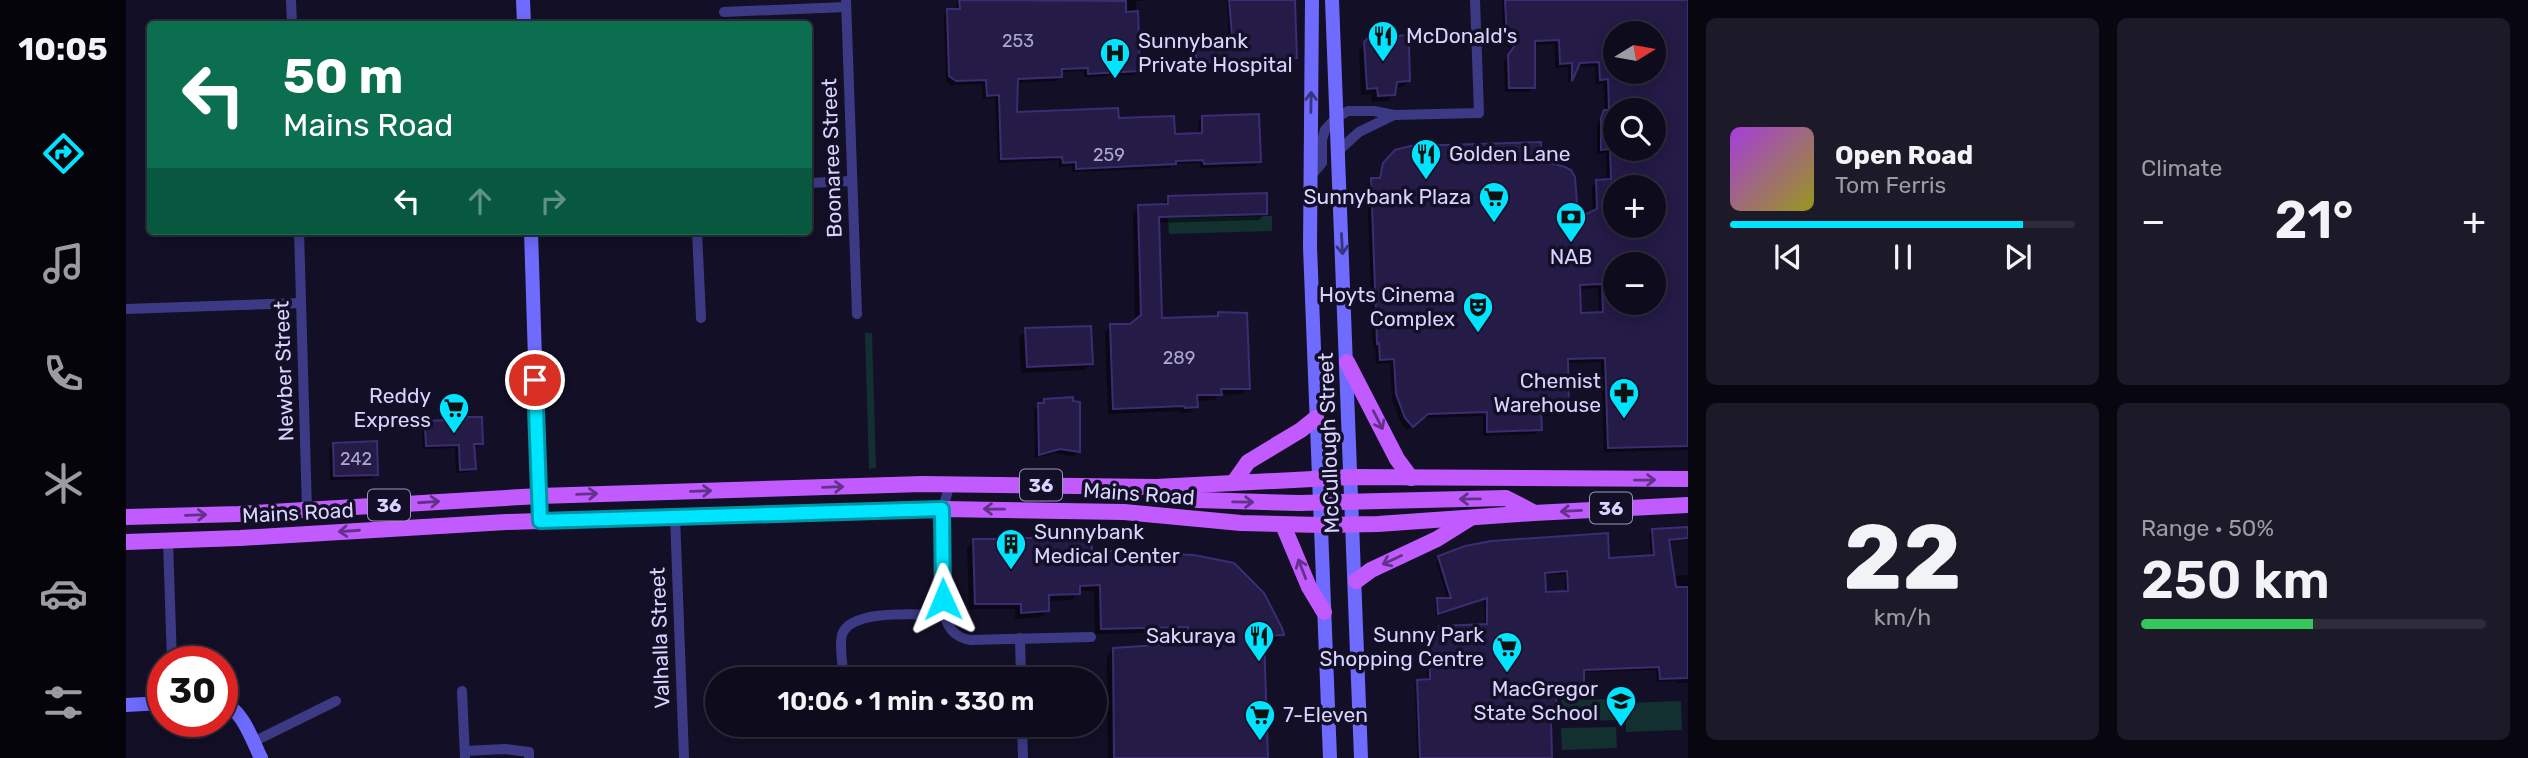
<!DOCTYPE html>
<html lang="en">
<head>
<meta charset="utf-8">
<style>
  :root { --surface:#0e0b1c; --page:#1c1929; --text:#f1f3f6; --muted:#9b9ba3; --line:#2e2b3b; --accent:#00e5ff }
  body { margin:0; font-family:Rubik,sans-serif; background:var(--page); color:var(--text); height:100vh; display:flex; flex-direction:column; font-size:26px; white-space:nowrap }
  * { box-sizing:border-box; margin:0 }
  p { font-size:23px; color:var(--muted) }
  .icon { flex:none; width:38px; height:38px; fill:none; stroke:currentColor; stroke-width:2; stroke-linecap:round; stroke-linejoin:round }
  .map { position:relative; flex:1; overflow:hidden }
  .side { display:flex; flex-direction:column; gap:18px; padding:18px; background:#08060f; width:840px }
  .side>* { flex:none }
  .banner { position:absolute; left:21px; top:21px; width:665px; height:214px; border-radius:7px; box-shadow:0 4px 18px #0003,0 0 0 2px var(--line); background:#0b6e4f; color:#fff; overflow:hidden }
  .needle { width:46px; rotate:79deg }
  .buttons { position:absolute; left:1477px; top:21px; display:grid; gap:14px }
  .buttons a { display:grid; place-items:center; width:63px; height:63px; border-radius:50%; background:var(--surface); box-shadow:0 4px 18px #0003,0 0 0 2px var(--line); font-size:35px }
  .speed { position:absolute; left:21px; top:646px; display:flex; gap:14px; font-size:35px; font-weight:700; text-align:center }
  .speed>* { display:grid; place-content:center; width:91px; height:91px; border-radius:50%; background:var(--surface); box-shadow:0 4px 18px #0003,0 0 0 2px var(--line); line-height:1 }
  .speed .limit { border:10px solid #d22; background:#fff; color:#111 }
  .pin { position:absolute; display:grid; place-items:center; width:60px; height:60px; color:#fff; margin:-30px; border:4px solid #fff; border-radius:50%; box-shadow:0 2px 7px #0007 }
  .me { position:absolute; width:77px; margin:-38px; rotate:359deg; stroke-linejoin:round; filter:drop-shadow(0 0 5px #0008) }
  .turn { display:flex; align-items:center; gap:24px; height:147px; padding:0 21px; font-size:32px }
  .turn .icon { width:91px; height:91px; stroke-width:2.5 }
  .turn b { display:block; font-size:49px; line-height:60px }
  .lanes { display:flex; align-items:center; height:66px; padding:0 21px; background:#0003; justify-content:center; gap:35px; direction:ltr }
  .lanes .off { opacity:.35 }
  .big { font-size:52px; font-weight:600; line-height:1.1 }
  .side .widget { flex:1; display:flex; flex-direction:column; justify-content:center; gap:10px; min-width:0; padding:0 24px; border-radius:10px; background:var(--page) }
  .side .dial { align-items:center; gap:0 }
  .dial b { font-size:91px; line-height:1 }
  .song { display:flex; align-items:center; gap:21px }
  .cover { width:84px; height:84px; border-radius:10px; background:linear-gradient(135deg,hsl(280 70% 55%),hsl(60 70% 35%)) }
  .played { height:7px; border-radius:4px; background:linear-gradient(90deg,var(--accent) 85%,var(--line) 85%) }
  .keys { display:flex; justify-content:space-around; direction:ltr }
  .heat { display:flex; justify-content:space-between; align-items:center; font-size:38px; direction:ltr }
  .charge { height:10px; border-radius:5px; background:linear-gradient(90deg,#34c759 50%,var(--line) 0) }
  .side .tiles { flex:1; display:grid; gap:18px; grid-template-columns:repeat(2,1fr) }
  .trip { position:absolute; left:579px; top:667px; width:402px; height:70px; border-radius:35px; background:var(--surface); box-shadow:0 4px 18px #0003,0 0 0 2px var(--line); font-weight:600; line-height:70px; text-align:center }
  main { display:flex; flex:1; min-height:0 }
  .tab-bar { display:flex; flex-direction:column; width:126px; justify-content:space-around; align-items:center; background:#06040b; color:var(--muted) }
  .tab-bar .icon { width:49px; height:49px }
  .tab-bar .selected { color:var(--accent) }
  .tab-bar b { font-size:32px; color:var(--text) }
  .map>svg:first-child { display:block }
  .green { fill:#12302f }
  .shadow { fill:#0007; fill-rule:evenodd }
  .building { fill:#241b47; stroke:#3b2d73; stroke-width:2; fill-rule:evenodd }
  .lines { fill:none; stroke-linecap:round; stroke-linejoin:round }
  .street { stroke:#3d3a85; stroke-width:10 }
  .secondary { stroke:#6f6bff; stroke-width:14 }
  .primary { stroke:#c25bff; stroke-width:16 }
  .oneway { stroke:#38347d }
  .oneway2 { stroke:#623188 }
  .route-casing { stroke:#0095a6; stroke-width:18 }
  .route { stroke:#00e5ff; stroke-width:12 }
  .labels { text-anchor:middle; stroke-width:7; stroke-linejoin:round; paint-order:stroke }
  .number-label { font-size:18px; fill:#aca6d1 }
  .shield { fill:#130f26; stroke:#9e99be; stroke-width:2 }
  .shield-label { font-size:19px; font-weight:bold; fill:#d9d4ff }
  .poi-label { font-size:21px; fill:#d9d4ff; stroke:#130f26; text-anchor:end }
  .street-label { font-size:21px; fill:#d9d4ff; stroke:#130f26 }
</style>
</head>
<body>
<main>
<nav class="tab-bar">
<b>10:05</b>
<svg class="icon selected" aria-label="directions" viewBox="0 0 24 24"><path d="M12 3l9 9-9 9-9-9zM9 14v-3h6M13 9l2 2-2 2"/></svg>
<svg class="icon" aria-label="music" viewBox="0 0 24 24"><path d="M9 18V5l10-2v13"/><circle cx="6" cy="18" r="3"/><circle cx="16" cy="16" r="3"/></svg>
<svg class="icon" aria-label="phone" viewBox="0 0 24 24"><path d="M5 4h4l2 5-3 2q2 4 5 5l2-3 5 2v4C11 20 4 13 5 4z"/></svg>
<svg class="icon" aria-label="climate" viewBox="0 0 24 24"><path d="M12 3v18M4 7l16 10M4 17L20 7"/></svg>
<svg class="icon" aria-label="car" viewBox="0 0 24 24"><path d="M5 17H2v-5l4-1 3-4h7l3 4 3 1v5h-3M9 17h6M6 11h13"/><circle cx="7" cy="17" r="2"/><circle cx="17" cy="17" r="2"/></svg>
<svg class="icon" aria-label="filters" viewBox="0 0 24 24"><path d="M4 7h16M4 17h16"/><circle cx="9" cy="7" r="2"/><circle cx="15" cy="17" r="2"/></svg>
</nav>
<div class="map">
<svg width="1562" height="758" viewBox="0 0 1562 758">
  <rect width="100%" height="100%" fill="#130f26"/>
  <!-- green -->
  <g class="green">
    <polygon points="1146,216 1146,231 1043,234 1042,218"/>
    <polygon points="739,333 746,333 750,468 743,469"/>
    <polygon points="1489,699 1490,720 1436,722 1435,700"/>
    <polygon points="1555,701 1556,730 1500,732 1499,703"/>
    <polygon points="1490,727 1491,748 1436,750 1435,728"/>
  </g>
  <!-- shadow -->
  <g class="shadow">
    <polygon points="831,0 1023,0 1010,1 1013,70 1008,75 958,77 958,71 935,72 934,77 930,81 890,83 889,114 991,120 1047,136 1073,135 1072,122 1076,117 1134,161 1129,166 1074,168 1074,163 1047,164 1044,168 946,172 946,166 933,167 933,160 872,163 869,98 857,99 856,84 825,85 820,81 818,15 822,11 830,11"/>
    <polygon points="1101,0 1167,0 1169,58 1165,61 1068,65 1066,54 1070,50 1103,49"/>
    <path d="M1376,0H1562V450L1478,452L1475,362L1440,363L1441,410L1437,415L1414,416V430L1410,434L1357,436V416L1295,418L1281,430L1275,423L1266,399L1264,363L1250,364L1249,347H1247L1241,185L1246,180H1251L1257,163L1270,151L1414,166L1450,221L1467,213L1466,186L1471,182L1481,181L1480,153L1471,154V124L1479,112L1478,83L1470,84L1469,66L1450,67L1442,83V67L1429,68V44L1407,45L1408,87L1403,92H1379L1378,61L1387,49L1377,44ZM1489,33H1528V72H1489ZM1489,110H1528V149H1489ZM1489,187H1528V226H1489ZM1489,264H1528V303H1489ZM1472,288L1473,314L1453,315V289Z"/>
    <polygon points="1242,41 1283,81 1276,87 1268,88 1267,95 1261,101 1246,102 1245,94 1235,95 1233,50"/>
    <polygon points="1042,198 1139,214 1133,220 1031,223 1034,320 1088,318 1093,314 1122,388 1116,394 1093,395 1088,400 1070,401 1070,406 1064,413 1053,413 1053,411 982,414 979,332 985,326 1005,326 1009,322 1007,213 1013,207 1036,204"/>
    <polygon points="900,330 965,363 959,370 895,373 893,337"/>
    <polygon points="919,400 953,451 948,456 928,453 909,458 908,410"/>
    <polygon points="303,422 355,443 351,447 347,447 348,468 344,472 330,473 329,448 297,449 296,432"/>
    <polygon points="208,444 250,474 245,479 204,480 203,449"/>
    <path d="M1562,529V540L1542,542L1546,576L1562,575V683H1551V681L1531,682L1530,670L1457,672V694L1453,697L1428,698L1429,719L1423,722L1424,758H1291L1289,685L1292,682L1301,681L1300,638L1303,635H1311L1314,628L1359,626L1358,600L1310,616L1309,603L1312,600H1322L1310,561L1313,558L1482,560L1525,557L1523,534L1527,531ZM1439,574V593L1418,594L1417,575Z"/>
    <polygon points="879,535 889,540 964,552 1156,634 1149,641 1136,641 1140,758 982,758 981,656 988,649 1057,645 1056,632 969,634 968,591 952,591 946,600 922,601 922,611 915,617 889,619 889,609 843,609 841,548 848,541 873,541"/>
  </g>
  <!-- building -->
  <g class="building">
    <polygon points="833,0 1000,1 1000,12 1012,11 1014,71 962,74 962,68 936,69 936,77 892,79 891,112 992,108 993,118 1048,116 1049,134 1076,133 1076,116 1133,114 1135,162 1078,164 1077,160 1050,161 1050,164 950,169 950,162 937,163 936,157 875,159 873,95 861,96 860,80 830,81 823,76 821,9 834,9"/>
    <polygon points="1103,0 1169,0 1171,58 1071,63 1069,49 1107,47"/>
    <path d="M1379,0H1562V446L1482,448L1479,358L1442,359L1443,411L1415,412L1416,430L1361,432V412L1302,414L1287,427L1279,418L1270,394L1268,359L1254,360L1253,343L1251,344L1245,178H1254L1257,163L1269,150L1284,146L1415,142L1416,164L1425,163L1439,167L1445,170L1449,177L1452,218L1471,209L1470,180L1485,179L1484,149L1475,150V118L1478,110H1483L1482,79L1474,80L1473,62L1454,63L1446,81V63L1434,64L1433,40L1409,41V88H1383L1382,55L1390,44L1381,39ZM1489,33H1528V72H1489ZM1489,110H1528V149H1489ZM1489,187H1528V226H1489ZM1489,264H1528V303H1489ZM1476,284L1477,312L1455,313L1454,285Z"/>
    <polygon points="1280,35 1280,45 1283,45 1284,81 1271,82 1269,95 1252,96 1251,88 1241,89 1238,42 1241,39"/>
    <polygon points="1141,193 1141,214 1033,217 1036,318 1092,316 1092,312 1121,313 1124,389 1095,389 1096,395 1071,395 1072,407 1059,408 1058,406 987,409 984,324 1004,324 1015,315 1012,205 1042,204 1042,196"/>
    <polygon points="965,326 967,364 901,367 899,328"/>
    <polygon points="947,397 947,401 954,402 954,452 934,449 913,455 912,403 918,403 918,399"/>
    <polygon points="339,417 356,417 357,444 348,444 350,469 334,470 333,445 300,446 299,426 302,426 302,421 340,419"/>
    <polygon points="251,441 252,475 208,476 207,443"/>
    <path d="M1562,527V538L1543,540L1550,587H1562V678L1534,679L1533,667L1458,670V694L1430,695L1431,719L1425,720L1426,758H1294L1291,680L1304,679L1303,633H1313V626L1361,624V598L1312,614L1311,598H1325L1312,556L1339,546L1365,541L1482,533L1483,558L1528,555L1526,529ZM1441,571L1442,591L1420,592L1419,573Z"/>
    <polygon points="878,533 891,533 891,538 965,538 966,550 1068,555 1108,563 1138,593 1156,628 1158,635 1138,636 1142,758 988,758 987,648 1063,643 1062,627 975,629 974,585 954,586 954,594 923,595 923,611 895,613 895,604 849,604 847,539 878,539"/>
  </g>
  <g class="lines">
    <!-- street -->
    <g class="street">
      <polyline points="165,0 166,24"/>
      <polyline points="720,0 731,314"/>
      <polyline points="598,12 720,7"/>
      <polyline points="1211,152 1233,132 1268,115"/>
      <polyline points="1184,177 1196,163 1196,140 1199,130 1210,118 1222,111 1248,111 1268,115 1353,113 1349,0"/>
      <polyline points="682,183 726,181"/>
      <polyline points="173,231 181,510"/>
      <polyline points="571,231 575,318"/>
      <polyline points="0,309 175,303"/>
      <path d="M824,484L815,514L817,609C820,626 828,638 845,640L965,637"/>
      <polyline points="549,516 558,758"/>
      <polyline points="42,541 46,662"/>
      <polyline points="894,638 895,679"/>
      <path d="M718,679C717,668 713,645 716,635C724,608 795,615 818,615"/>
      <polyline points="336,691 339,758"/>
      <polyline points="726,724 728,732"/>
      <polyline points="896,724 897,758"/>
      <polyline points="127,742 210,701"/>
      <polyline points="339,751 379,749 403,752 403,758"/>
    </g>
    <!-- secondary -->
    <g class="secondary">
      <polyline points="397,0 398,24"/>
      <polyline points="1186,0 1184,247 1204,758"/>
      <polyline points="1206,0 1235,758"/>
      <polyline points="405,231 414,521"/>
      <path d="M96,702C117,710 126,740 135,758"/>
      <polyline points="0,705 37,703"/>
    </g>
    <!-- primary -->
    <g class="primary">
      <polyline points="1221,362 1271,459 1285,478"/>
      <polyline points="1108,482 1122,462 1175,430 1190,418"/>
      <polyline points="1054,486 1071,500 1173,503 1380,498 1407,512"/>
      <polyline points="0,517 113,514 413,496 796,484 1030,487 1225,477 1562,479"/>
      <polyline points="1157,525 1183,587 1198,612"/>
      <polyline points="0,542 114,538 380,522 816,509 998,512 1115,523 1195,525 1252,524 1408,513 1562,505"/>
      <polyline points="1230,581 1245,570 1311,539 1343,519"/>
    </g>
  </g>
  <!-- one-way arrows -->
  <defs><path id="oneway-shaft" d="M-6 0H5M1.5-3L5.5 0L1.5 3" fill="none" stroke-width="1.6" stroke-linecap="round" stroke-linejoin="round" transform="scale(1.75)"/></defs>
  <g class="oneway">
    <use href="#oneway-shaft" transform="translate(1185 102) rotate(-89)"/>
    <use href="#oneway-shaft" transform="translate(1216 244) rotate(87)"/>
  </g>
  <g class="oneway2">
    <use href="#oneway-shaft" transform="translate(1252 420) rotate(63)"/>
    <use href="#oneway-shaft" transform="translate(1519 480) rotate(-1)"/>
    <use href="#oneway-shaft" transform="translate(707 487) rotate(-2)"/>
    <use href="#oneway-shaft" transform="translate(575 491) rotate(-2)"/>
    <use href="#oneway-shaft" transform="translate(461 494) rotate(-2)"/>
    <use href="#oneway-shaft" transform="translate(1344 499) rotate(179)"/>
    <use href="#oneway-shaft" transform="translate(303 502) rotate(-4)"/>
    <use href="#oneway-shaft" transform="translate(1117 502) rotate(1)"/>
    <use href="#oneway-shaft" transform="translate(868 509) rotate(-179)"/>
    <use href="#oneway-shaft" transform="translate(1445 511) rotate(177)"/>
    <use href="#oneway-shaft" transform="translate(70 515) rotate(-2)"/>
    <use href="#oneway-shaft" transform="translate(223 531) rotate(176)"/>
    <use href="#oneway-shaft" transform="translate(1266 560) rotate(155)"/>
    <use href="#oneway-shaft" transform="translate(1176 569) rotate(-111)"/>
  </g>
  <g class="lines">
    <!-- route casing -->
    <g class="route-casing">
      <polyline id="route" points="409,380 414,521 816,509 817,599"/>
    </g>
    <!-- route -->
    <use href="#route" class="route"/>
  </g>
  <!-- icons -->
  <defs>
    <g id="restaurant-pin" transform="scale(1.575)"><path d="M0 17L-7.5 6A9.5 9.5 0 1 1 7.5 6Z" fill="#00e5ff" stroke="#130f26"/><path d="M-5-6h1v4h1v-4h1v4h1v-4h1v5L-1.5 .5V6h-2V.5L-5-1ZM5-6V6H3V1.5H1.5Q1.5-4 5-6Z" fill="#111"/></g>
    <g id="hospital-pin" transform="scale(1.575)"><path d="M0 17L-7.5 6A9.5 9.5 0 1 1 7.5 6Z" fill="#00e5ff" stroke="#130f26"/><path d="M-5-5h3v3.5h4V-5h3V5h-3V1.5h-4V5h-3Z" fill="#111"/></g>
    <g id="supermarket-pin" transform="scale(1.575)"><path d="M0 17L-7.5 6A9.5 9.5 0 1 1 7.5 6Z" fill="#00e5ff" stroke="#130f26"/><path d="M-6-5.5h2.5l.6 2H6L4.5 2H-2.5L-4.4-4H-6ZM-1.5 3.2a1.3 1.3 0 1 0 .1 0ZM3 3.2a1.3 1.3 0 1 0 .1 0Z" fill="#111"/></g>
    <g id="bank-pin" transform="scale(1.575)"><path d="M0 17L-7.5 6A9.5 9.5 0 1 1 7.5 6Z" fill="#00e5ff" stroke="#130f26"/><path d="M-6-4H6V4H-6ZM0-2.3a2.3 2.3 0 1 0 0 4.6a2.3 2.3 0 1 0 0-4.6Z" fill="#111"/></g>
    <g id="theatre-pin" transform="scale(1.575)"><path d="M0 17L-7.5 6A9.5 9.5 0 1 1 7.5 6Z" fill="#00e5ff" stroke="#130f26"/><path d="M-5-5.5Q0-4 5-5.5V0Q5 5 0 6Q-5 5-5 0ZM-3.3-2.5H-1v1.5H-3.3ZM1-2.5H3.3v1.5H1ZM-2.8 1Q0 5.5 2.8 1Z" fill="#111"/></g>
    <g id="pharmacy-pin" transform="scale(1.575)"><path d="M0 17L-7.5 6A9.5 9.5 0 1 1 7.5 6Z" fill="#00e5ff" stroke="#130f26"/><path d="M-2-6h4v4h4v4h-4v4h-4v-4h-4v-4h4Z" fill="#111"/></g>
    <g id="building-pin" transform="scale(1.575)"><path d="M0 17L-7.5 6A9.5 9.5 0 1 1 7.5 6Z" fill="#00e5ff" stroke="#130f26"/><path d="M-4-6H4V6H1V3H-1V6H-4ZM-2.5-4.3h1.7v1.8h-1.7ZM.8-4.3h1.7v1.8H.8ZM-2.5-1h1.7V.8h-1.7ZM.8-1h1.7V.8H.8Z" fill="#111"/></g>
    <g id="school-pin" transform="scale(1.575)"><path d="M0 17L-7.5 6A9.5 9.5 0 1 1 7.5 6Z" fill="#00e5ff" stroke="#130f26"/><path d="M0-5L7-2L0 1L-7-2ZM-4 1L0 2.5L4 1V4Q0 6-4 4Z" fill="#111"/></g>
  </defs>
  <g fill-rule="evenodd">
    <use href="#restaurant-pin" x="1257" y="36"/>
    <use href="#hospital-pin" x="989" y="53"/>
    <use href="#restaurant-pin" x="1300" y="154"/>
    <use href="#supermarket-pin" x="1368" y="197"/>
    <use href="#bank-pin" x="1445" y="217"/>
    <use href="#theatre-pin" x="1352" y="307"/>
    <use href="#pharmacy-pin" x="1498" y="393"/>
    <use href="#supermarket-pin" x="328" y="408"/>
    <use href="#building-pin" x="885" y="544"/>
    <use href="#restaurant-pin" x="1133" y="636"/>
    <use href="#supermarket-pin" x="1381" y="647"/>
    <use href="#school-pin" x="1495" y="701"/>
    <use href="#supermarket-pin" x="1134" y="715"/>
  </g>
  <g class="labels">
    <!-- number labels -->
    <g class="number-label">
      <text x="892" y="47">253</text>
      <text x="983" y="161">259</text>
      <text x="1053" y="364">289</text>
      <text x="230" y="465">242</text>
    </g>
    <!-- shield labels -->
    <g class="shield">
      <rect x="894" y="469.5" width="42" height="31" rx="5"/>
      <rect x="242" y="489.5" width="42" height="31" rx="5"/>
      <rect x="1464" y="492.5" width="42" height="31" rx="5"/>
    </g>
    <g class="shield-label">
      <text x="915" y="492">36</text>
      <text x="263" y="512">36</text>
      <text x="1485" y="515">36</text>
    </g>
    <!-- poi labels -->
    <g class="poi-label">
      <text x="1280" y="43" text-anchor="start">McDonald's</text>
      <text x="1012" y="48" text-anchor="start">Sunnybank<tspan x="1012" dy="24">Private Hospital</tspan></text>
      <text x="1323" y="161" text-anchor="start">Golden Lane</text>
      <text x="1345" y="204">Sunnybank Plaza</text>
      <text x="1445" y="264" text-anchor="middle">NAB</text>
      <text x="1329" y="302">Hoyts Cinema<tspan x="1329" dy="24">Complex</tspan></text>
      <text x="1475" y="388">Chemist<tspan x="1475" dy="24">Warehouse</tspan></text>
      <text x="305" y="403">Reddy<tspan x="305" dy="24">Express</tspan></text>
      <text x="908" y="539" text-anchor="start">Sunnybank<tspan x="908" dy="24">Medical Center</tspan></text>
      <text x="1358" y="642">Sunny Park<tspan x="1358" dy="24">Shopping Centre</tspan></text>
      <text x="1110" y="643">Sakuraya</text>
      <text x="1472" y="696">MacGregor<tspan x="1472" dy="24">State School</tspan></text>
      <text x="1157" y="722" text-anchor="start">7-Eleven</text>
    </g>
    <!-- street labels -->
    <g class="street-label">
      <text transform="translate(706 158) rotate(-92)" y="7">Boonaree Street</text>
      <text transform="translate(158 371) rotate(-92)" y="7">Newber Street</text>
      <text transform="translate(1203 443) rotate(-92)" y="7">McCullough Street</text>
      <text transform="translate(1013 494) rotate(4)" y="7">Mains Road</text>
      <text transform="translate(172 513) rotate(-3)" y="7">Mains Road</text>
      <text transform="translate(534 638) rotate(-92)" y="7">Valhalla Street</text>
    </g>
  </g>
</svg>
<div class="buttons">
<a><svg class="needle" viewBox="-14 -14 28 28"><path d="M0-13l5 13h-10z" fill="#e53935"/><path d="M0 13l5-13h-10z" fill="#9b9ba3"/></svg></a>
<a><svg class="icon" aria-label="search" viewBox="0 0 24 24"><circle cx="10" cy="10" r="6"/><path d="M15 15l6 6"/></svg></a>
<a>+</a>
<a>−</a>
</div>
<div class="speed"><div class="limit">30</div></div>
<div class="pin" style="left:409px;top:380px;background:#d93025"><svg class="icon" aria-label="arrive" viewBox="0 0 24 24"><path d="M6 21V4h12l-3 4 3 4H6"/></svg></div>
<svg class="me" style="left:817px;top:599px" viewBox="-20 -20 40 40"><path d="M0-17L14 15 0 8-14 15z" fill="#00e5ff" stroke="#fff" stroke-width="4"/></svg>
<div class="trip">10:06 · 1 min · 330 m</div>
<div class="banner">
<div class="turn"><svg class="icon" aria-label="left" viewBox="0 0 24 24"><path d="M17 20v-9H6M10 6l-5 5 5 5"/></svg><div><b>50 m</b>Mains Road</div></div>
<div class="lanes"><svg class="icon" aria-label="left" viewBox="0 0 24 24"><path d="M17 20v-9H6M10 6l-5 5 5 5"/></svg><svg class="icon off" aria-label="ahead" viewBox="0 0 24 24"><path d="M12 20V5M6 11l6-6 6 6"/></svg><svg class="icon off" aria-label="right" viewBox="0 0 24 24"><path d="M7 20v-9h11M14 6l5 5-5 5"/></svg></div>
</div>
</div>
<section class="side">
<div class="tiles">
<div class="widget">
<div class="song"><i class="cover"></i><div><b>Open Road</b><p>Tom Ferris</p></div></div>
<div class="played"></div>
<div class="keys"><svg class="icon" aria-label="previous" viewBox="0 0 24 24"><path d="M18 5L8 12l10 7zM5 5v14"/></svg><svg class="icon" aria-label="pause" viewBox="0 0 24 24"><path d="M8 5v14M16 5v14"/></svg><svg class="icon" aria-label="next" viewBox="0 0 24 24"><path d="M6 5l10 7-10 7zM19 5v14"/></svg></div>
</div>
<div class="widget"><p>Climate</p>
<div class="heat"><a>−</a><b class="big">21°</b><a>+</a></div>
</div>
<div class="widget dial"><b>22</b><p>km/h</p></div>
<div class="widget"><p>Range · 50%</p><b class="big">250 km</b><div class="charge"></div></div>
</div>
</section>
</main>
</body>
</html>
